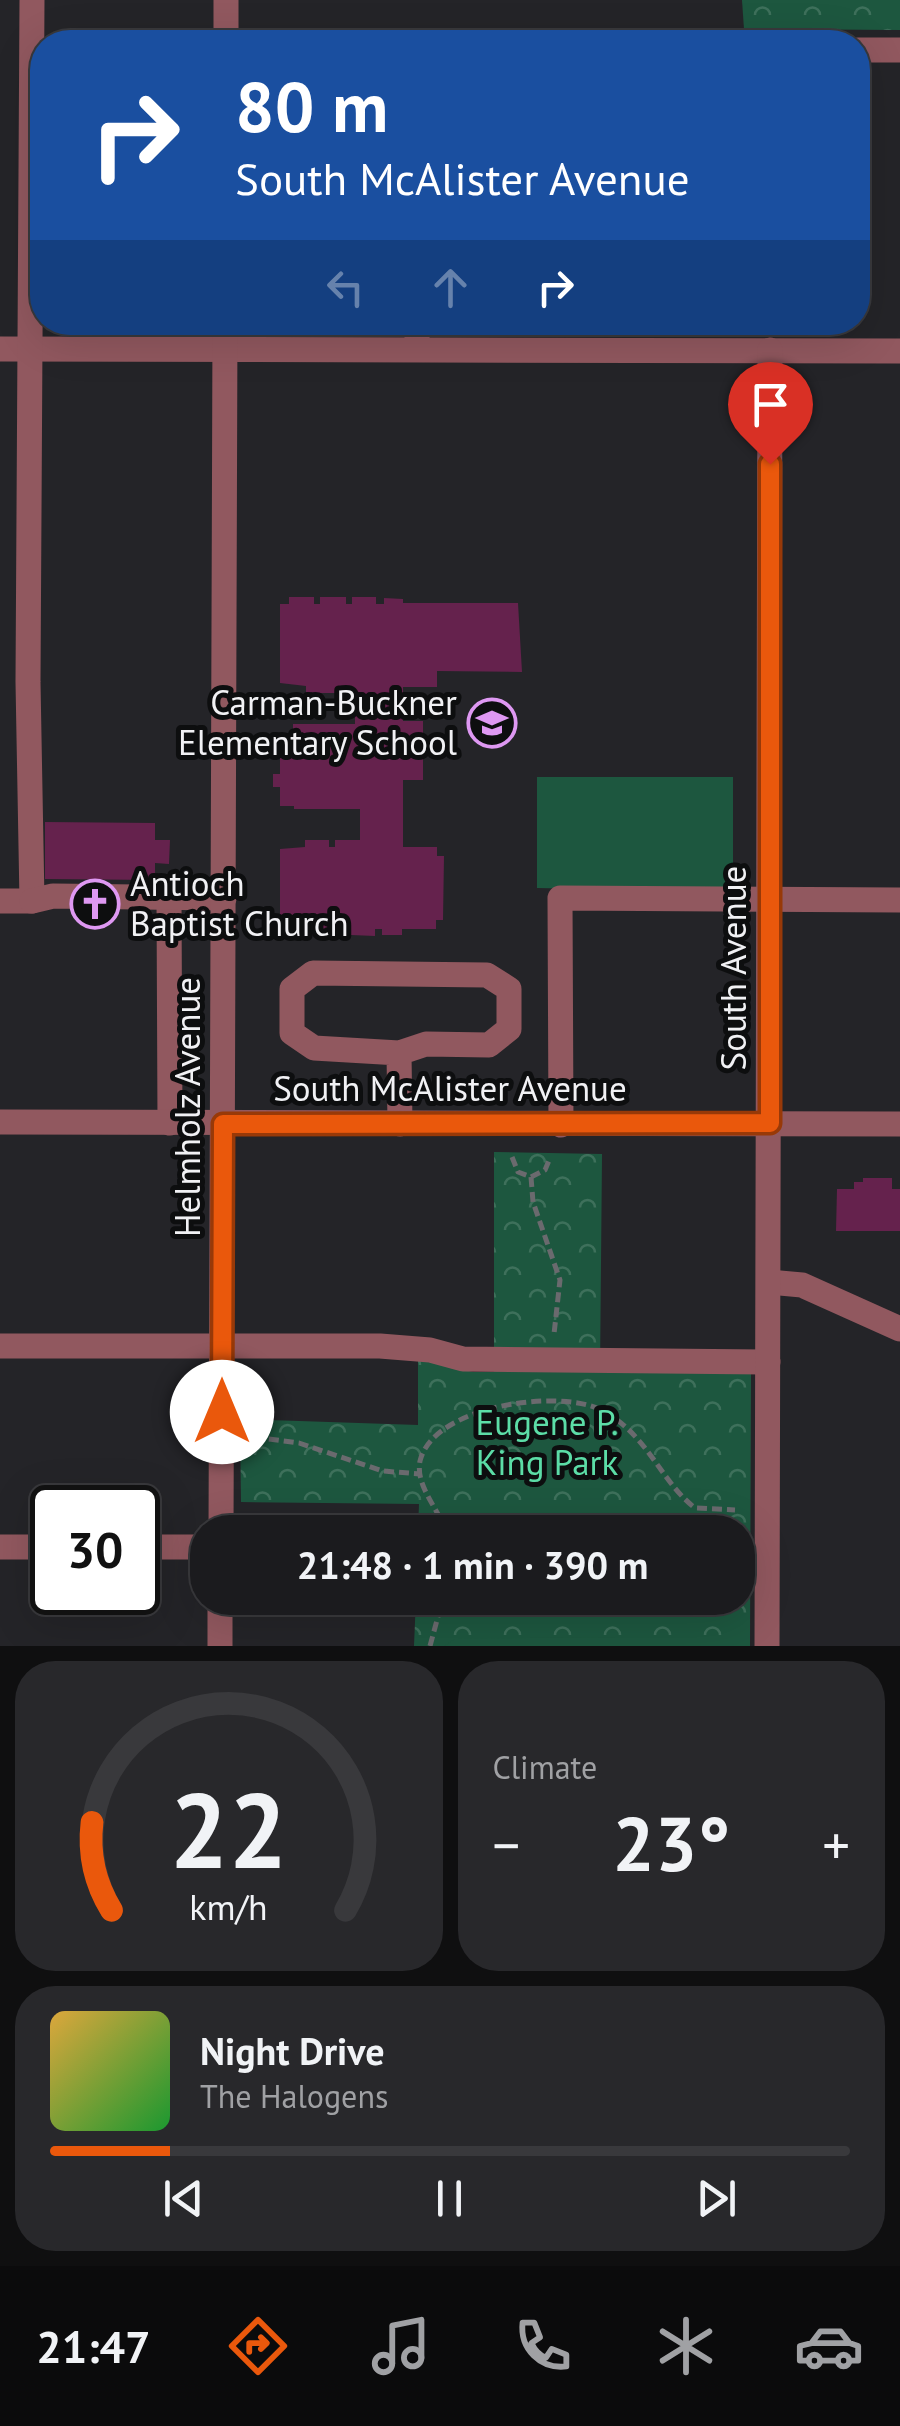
<!DOCTYPE html>
<html lang="en">
<head>
<meta charset="utf-8">
<style>
  :root { --surface:#1b1b1e; --page:#28282b; --text:#f1f3f6; --muted:#a0a1a4; --line:#39393c; --accent:#ea580c }
  body { margin:0; font-family:"PT Sans",sans-serif; background:var(--page); color:var(--text); height:100vh; display:flex; flex-direction:column; font-size:38px; white-space:nowrap }
  * { box-sizing:border-box; margin:0 }
  p { font-size:32px; color:var(--muted) }
  .icon { flex:none; width:55px; height:55px; fill:none; stroke:currentColor; stroke-width:2; stroke-linecap:round; stroke-linejoin:round }
  .map { position:relative; height:1646px; overflow:hidden }
  .panel { display:flex; flex-direction:column; gap:15px; padding:15px; background:#0f0f10; flex:1 }
  .panel>* { flex:none }
  .guide { position:absolute; left:30px; top:30px; width:840px; height:305px; border-radius:40px; box-shadow:0 10px 40px #0002,0 0 0 2px var(--line); background:#1a4fa0; color:#fff; overflow:hidden }
  .speed { position:absolute; left:30px; top:1485px; display:flex; gap:20px; font-size:50px; font-weight:700; text-align:center }
  .speed>* { display:grid; place-content:center; width:130px; height:130px; border-radius:50%; background:var(--surface); box-shadow:0 10px 40px #0002,0 0 0 2px var(--line); line-height:1 }
  .speed .limit { border:5px solid #111; border-radius:15px; background:#fff; color:#111 }
  .pin { position:absolute; display:grid; place-items:center; width:85px; height:85px; color:#fff; margin:-102px -42px; border-radius:50% 50% 50% 0; rotate:-45deg; box-shadow:0 0 10px #0007 }
  .pin .icon { rotate:45deg }
  .me { position:absolute; width:110px; margin:-55px; rotate:0deg; stroke-linejoin:round; filter:drop-shadow(0 0 8px #0008) }
  .turn { display:flex; align-items:center; gap:35px; height:210px; padding:0 40px; font-size:45px }
  .turn .icon { width:130px; height:130px; stroke-width:2.5 }
  .turn b { display:block; font-size:70px; line-height:85px }
  .lanes { display:flex; align-items:center; height:95px; padding:0 40px; background:#0003; justify-content:center; gap:50px; direction:ltr }
  .lanes .off { opacity:.35 }
  .big { font-size:75px; font-weight:800; line-height:1.1 }
  .panel .tile { flex:1; display:flex; flex-direction:column; justify-content:center; gap:15px; min-width:0; padding:0 35px; border-radius:40px; background:var(--page) }
  .panel .dial { align-items:center; gap:0 }
  .dial svg { height:260px; overflow:visible; fill:none; stroke:var(--line); stroke-width:7; stroke-linecap:round; text-anchor:middle }
  .dial text { fill:var(--text); stroke:none }
  .song { display:flex; align-items:center; gap:30px }
  .cover { width:120px; height:120px; border-radius:15px; background:linear-gradient(135deg,hsl(40 70% 55%),hsl(130 70% 35%)) }
  .played { height:10px; border-radius:5px; background:linear-gradient(90deg,var(--accent) 15%,var(--line) 15%) }
  .keys { display:flex; justify-content:space-around; direction:ltr }
  .heat { display:flex; justify-content:space-between; align-items:center; font-size:55px; direction:ltr }
  .panel .tiles { flex:1; display:grid; gap:15px; grid-template-columns:1fr 1fr }
  .tile:last-child { grid-column:span 2 }
  .trip { position:absolute; left:190px; top:1515px; width:565px; height:100px; border-radius:40px; background:var(--surface); box-shadow:0 10px 40px #0002,0 0 0 2px var(--line); font-weight:800; line-height:100px; text-align:center }
  .dock { display:flex; height:160px; justify-content:space-around; align-items:center; background:#0b0b0c; color:var(--muted) }
  .dock .icon { width:70px; height:70px }
  .dock .current { color:var(--accent) }
  .dock b { font-size:45px; color:var(--text) }
  .map>svg:first-child { display:block }
  .forest { fill:url(#forest-crowns) }
  .pitch { fill:#1d573f }
  .building { fill:#65224d }
  .lines { fill:none; stroke-linecap:round; stroke-linejoin:round }
  .path { stroke:#6a6a6e; stroke-width:5; stroke-dasharray:10 5; stroke-linecap:butt }
  .minor { stroke:#91585f; stroke-width:25 }
  .route-casing { stroke:#983908; stroke-width:25 }
  .route { stroke:#ea580c; stroke-width:18 }
  .labels { text-anchor:middle; stroke-width:10; stroke-linejoin:round; paint-order:stroke }
  .poi-label { font-size:35px; fill:#f1f1f4; stroke:#0d0e0f; text-anchor:end }
  .street-label { font-size:35px; fill:#f1f1f4; stroke:#0d0e0f }
  .park-label { font-size:35px; fill:#5cdda7; stroke:#0d0e0f }
</style>
</head>
<body>
<div class="map">
<svg width="900" height="1646" viewBox="0 0 900 1646">
  <defs>
    <pattern id="forest-crowns" width="20" height="18" patternUnits="userSpaceOnUse" patternTransform="scale(2.5)"><rect width="20" height="18" fill="#1d573f"/><path d="M2 6a3 3 0 1 1 6 0M12 15a3 3 0 1 1 6 0" fill="none" stroke="#3e705b"/></pattern>
  </defs>
  <rect width="100%" height="100%" fill="#242428"/>
  <!-- forest -->
  <g class="forest">
    <polygon points="742,0 900,0 900,30 744,29"/>
    <polygon points="494,1152 602,1154 600,1370 751,1374 750,1646 414,1646 416,1598 738,1598 738,1532 418,1532 419,1504 241,1502 240,1419 418,1425 418,1359 473,1372 494,1372"/>
  </g>
  <!-- pitch -->
  <g class="pitch">
    <polygon points="537,777 733,777 733,892 537,888"/>
    <polygon points="615,1637 615,1646 444,1646 455,1639"/>
  </g>
  <!-- building -->
  <g class="building">
    <polygon points="289,597 314,597 314,604 320,604 320,597 346,597 346,604 352,604 352,597 376,597 376,604 384,604 384,598 403,599 403,603 518,603 522,672 437,671 437,687 403,687 403,721 423,721 423,780 403,780 403,847 437,847 437,856 444,856 443,920 436,920 436,929 402,929 402,935 382,935 382,929 375,929 375,936 351,935 351,929 344,929 344,935 320,935 320,928 313,928 313,935 288,935 288,928 280,928 280,849 305,847 305,840 329,840 329,847 335,847 335,840 360,840 360,809 294,809 294,806 280,806 280,787 273,787 273,774 280,774 280,757 293,757 293,724 355,724 355,693 306,693 306,686 280,683 280,604 289,604"/>
    <polygon points="45,822 155,823 155,840 170,840 169,864 155,863 155,880 45,879"/>
    <polygon points="863,1178 892,1178 892,1189 900,1189 900,1231 836,1231 837,1189 854,1189 854,1182 863,1182"/>
  </g>
  <g class="lines">
    <!-- path -->
    <g class="path">
      <polyline points="512,1157 518,1172 531,1177 545,1170 550,1158"/>
      <polyline points="531,1177 533,1202 560,1280 554,1334"/>
      <polyline points="254,1437 299,1443 383,1471 420,1474"/>
      <path d="M446,1532C439,1509 415,1486 420,1461C433,1406 556,1389 599,1409C647,1432 659,1480 695,1508L735,1510"/>
      <polyline points="430,1646 443,1598"/>
    </g>
    <!-- minor -->
    <g class="minor">
      <polyline points="226,42 226,0"/>
      <polyline points="858,50 900,50"/>
      <polyline points="417,322 417,349"/>
      <polyline points="0,349 900,351"/>
      <polyline points="169,898 170,1123"/>
      <polyline points="0,901 32,901 28,682 32,0"/>
      <polyline points="32,901 53,896 224,898"/>
      <polyline points="399,1053 314,1048 292,1033 292,989 313,973 487,975 509,989 509,1029 489,1045 426,1044 399,1053 400,1124"/>
      <polyline points="0,1122 900,1124"/>
      <polyline points="561,1125 560,898 900,900"/>
      <polyline points="769,1282 802,1285 900,1329"/>
      <polyline points="0,1346 380,1346 430,1350 463,1359 768,1362"/>
      <polyline points="221,1532 225,322"/>
      <polyline points="0,1547 52,1547"/>
      <polyline points="138,1547 208,1547"/>
      <polyline points="220,1646 220,1598"/>
      <polyline points="767,1646 770,350"/>
    </g>
  </g>
  <g class="lines">
    <!-- route casing -->
    <g class="route-casing">
      <polyline id="route" points="222,1412 223,1124 770,1123 770,464"/>
    </g>
    <!-- route -->
    <use href="#route" class="route"/>
  </g>
  <!-- icons -->
  <defs>
    <g id="school-ring" transform="scale(2.5)"><circle r="9.5" fill="#0d0e0f" stroke="#de98f2" stroke-width="1.5"/><path d="M0-5L7-2L0 1L-7-2ZM-4 1L0 2.5L4 1V4Q0 6-4 4Z" fill="#de98f2"/></g>
    <g id="church-ring" transform="scale(2.5)"><circle r="9.5" fill="#0d0e0f" stroke="#de98f2" stroke-width="1.5"/><path d="M-1.2-6h2.4v3.5h3.3v2.4h-3.3V6h-2.4V-.1h-3.3v-2.4h3.3Z" fill="#de98f2"/></g>
  </defs>
  <g fill-rule="evenodd">
    <use href="#school-ring" x="492" y="723"/>
    <use href="#church-ring" x="95" y="904"/>
  </g>
  <g class="labels">
    <!-- poi labels -->
    <g class="poi-label">
      <text x="457" y="715">Carman-Buckner<tspan x="457" dy="40">Elementary School</tspan></text>
      <text x="130" y="896" text-anchor="start">Antioch<tspan x="130" dy="40">Baptist Church</tspan></text>
    </g>
    <!-- street labels -->
    <g class="street-label">
      <text transform="translate(734 968) rotate(-90)" y="12">South Avenue</text>
      <text x="450" y="1101">South McAlister Avenue</text>
      <text transform="translate(188 1107) rotate(-90)" y="12">Helmholz Avenue</text>
    </g>
    <!-- park labels -->
    <g class="park-label">
      <text x="547" y="1435">Eugene P.<tspan x="547" dy="40">King Park</tspan></text>
    </g>
  </g>
</svg>
<div class="speed"><div class="limit">30</div></div>
<div class="pin" style="left:770px;top:464px;background:#d93025"><svg class="icon" aria-label="arrive" viewBox="0 0 24 24"><path d="M6 21V4h12l-3 4 3 4H6"/></svg></div>
<svg class="me" style="left:222px;top:1412px" viewBox="-20 -20 40 40"><circle r="19" fill="#fff"/><path d="M0-13L10 11 0 6-10 11z" fill="#ea580c"/></svg>
<div class="trip">21:48 · 1 min · 390 m</div>
<div class="guide">
<div class="turn"><svg class="icon" aria-label="right" viewBox="0 0 24 24"><path d="M7 20v-9h11M14 6l5 5-5 5"/></svg><div><b>80 m</b>South McAlister Avenue</div></div>
<div class="lanes"><svg class="icon off" aria-label="left" viewBox="0 0 24 24"><path d="M17 20v-9H6M10 6l-5 5 5 5"/></svg><svg class="icon off" aria-label="ahead" viewBox="0 0 24 24"><path d="M12 20V5M6 11l6-6 6 6"/></svg><svg class="icon" aria-label="right" viewBox="0 0 24 24"><path d="M7 20v-9h11M14 6l5 5-5 5"/></svg></div>
</div>
</div>
<section class="panel">
<div class="tiles">
<div class="tile dial"><svg viewBox="0 0 100 80">
<path d="M14 69A42 42 0 1 1 86 69"/>
<path d="M14 69A42 42 0 0 1 8 42" stroke="#ea580c"/>
<text x="50" y="56" font-size="32" font-weight="700">22</text>
<text x="50" y="72" font-size="11">km/h</text>
</svg></div>
<div class="tile"><p>Climate</p>
<div class="heat"><a>−</a><b class="big">23°</b><a>+</a></div>
</div>
<div class="tile">
<div class="song"><i class="cover"></i><div><b>Night Drive</b><p>The Halogens</p></div></div>
<div class="played"></div>
<div class="keys"><svg class="icon" aria-label="previous" viewBox="0 0 24 24"><path d="M18 5L8 12l10 7zM5 5v14"/></svg><svg class="icon" aria-label="pause" viewBox="0 0 24 24"><path d="M8 5v14M16 5v14"/></svg><svg class="icon" aria-label="next" viewBox="0 0 24 24"><path d="M6 5l10 7-10 7zM19 5v14"/></svg></div>
</div>
</div>
</section>
<nav class="dock">
<b>21:47</b>
<svg class="icon current" aria-label="directions" viewBox="0 0 24 24"><path d="M12 3l9 9-9 9-9-9zM9 14v-3h6M13 9l2 2-2 2"/></svg>
<svg class="icon" aria-label="music" viewBox="0 0 24 24"><path d="M9 18V5l10-2v13"/><circle cx="6" cy="18" r="3"/><circle cx="16" cy="16" r="3"/></svg>
<svg class="icon" aria-label="phone" viewBox="0 0 24 24"><path d="M5 4h4l2 5-3 2q2 4 5 5l2-3 5 2v4C11 20 4 13 5 4z"/></svg>
<svg class="icon" aria-label="climate" viewBox="0 0 24 24"><path d="M12 3v18M4 7l16 10M4 17L20 7"/></svg>
<svg class="icon" aria-label="car" viewBox="0 0 24 24"><path d="M5 17H2v-5l4-1 3-4h7l3 4 3 1v5h-3M9 17h6M6 11h13"/><circle cx="7" cy="17" r="2"/><circle cx="17" cy="17" r="2"/></svg>
</nav>
</body>
</html>
